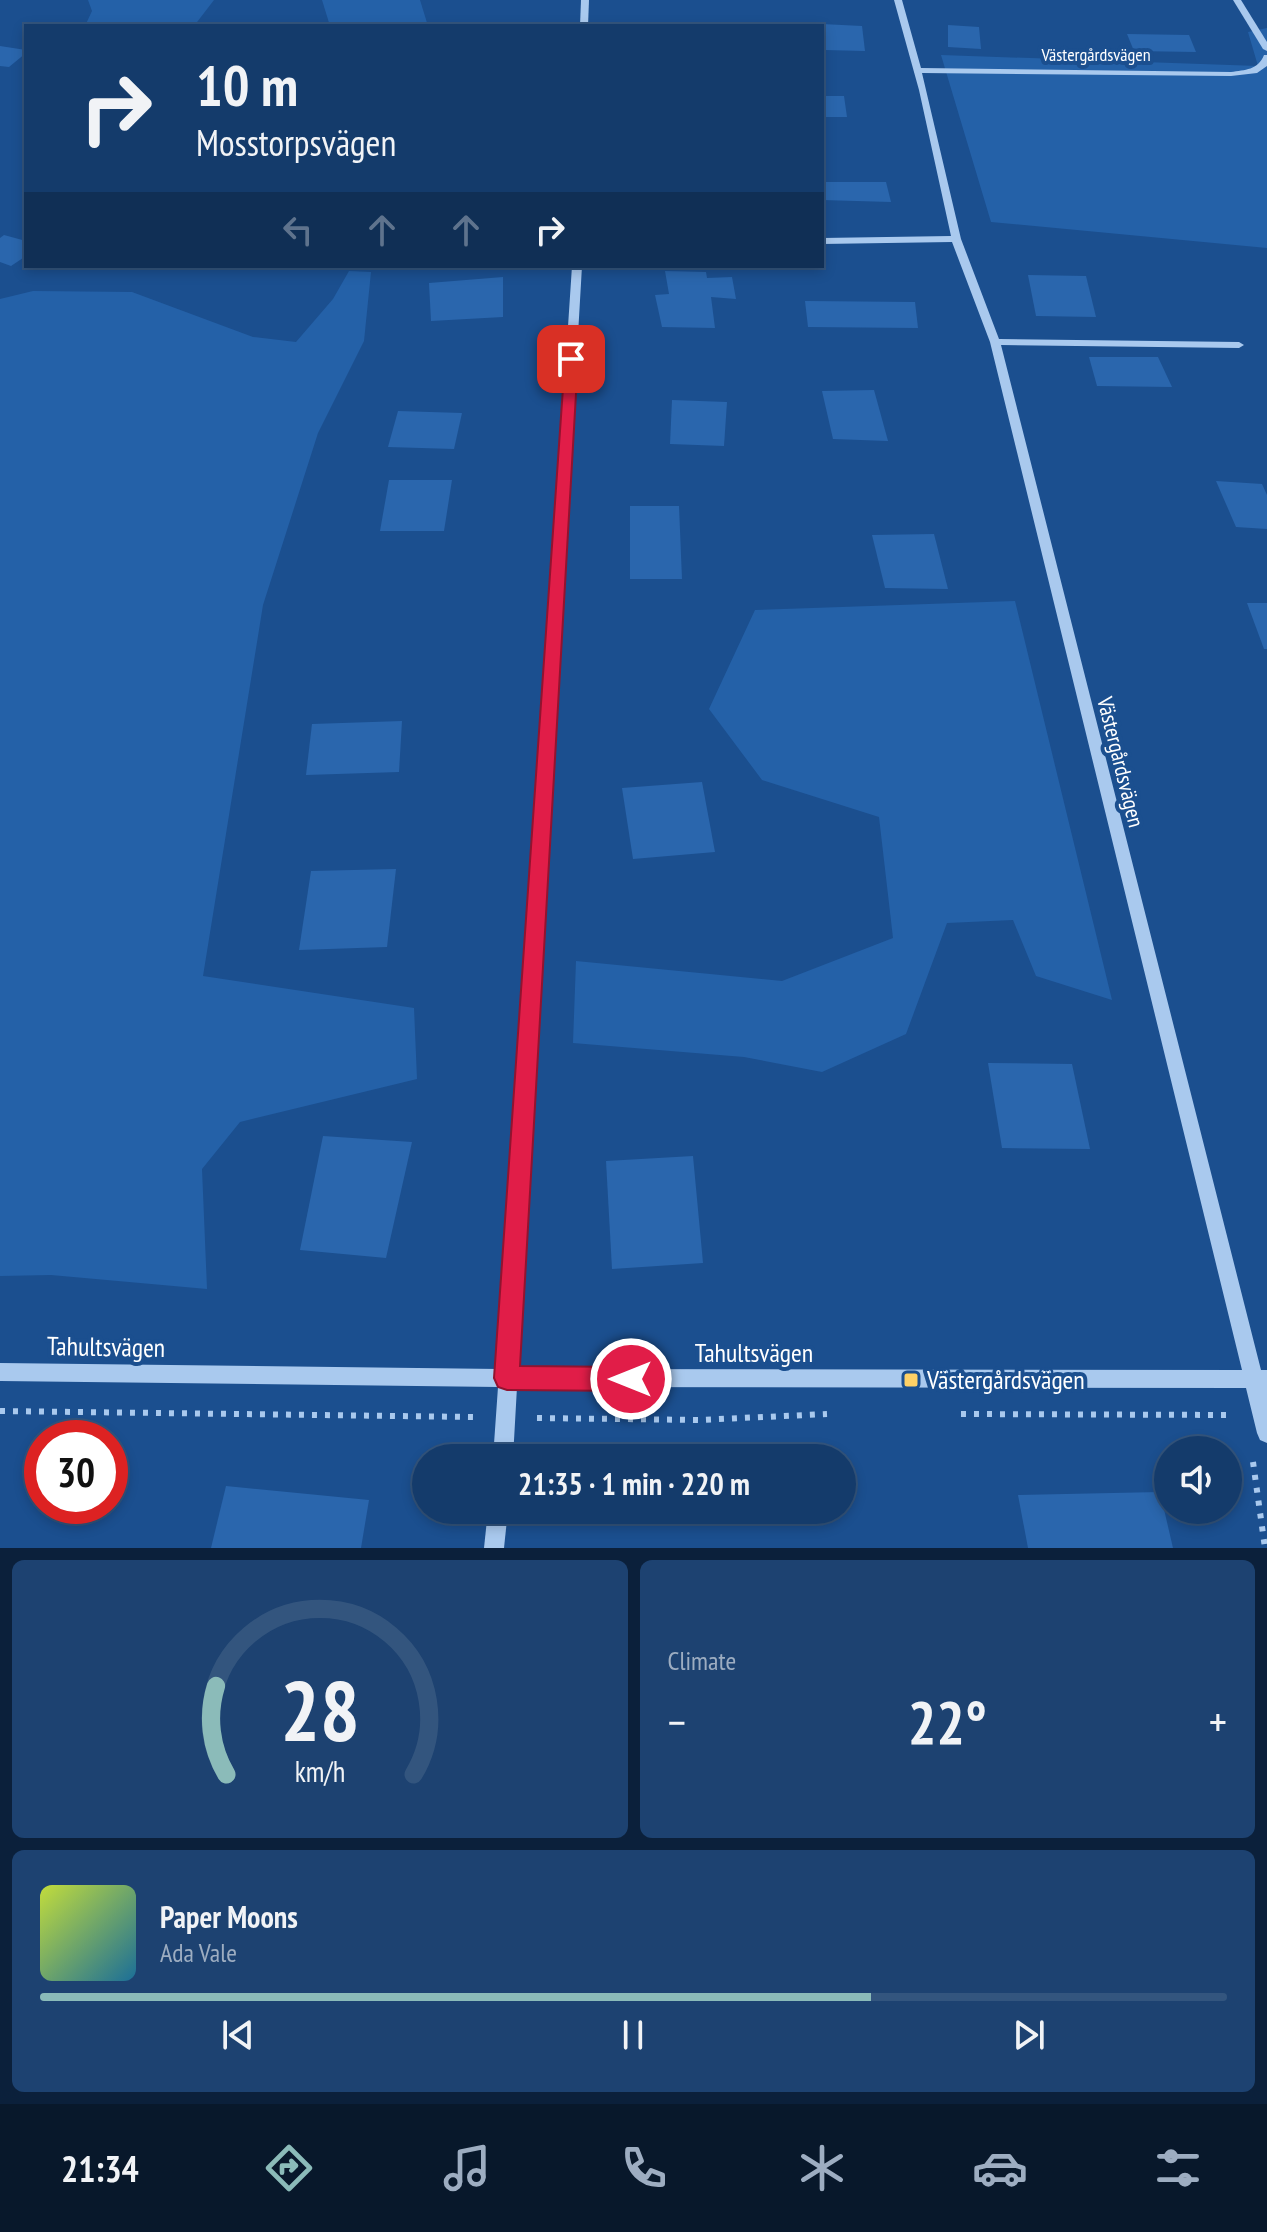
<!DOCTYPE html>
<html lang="en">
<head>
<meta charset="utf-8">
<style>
  :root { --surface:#143b6b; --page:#1d4271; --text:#f1f3f6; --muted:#9dadc1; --line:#33557e; --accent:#8bbbb9 }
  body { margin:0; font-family:"PT Sans Narrow",sans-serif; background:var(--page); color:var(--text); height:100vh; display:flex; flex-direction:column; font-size:30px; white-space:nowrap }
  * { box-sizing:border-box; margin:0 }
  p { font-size:26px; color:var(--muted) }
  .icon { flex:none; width:44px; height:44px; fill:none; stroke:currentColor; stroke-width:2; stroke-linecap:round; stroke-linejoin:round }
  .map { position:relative; height:1548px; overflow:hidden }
  .side { display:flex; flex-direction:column; gap:12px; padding:12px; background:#0b203b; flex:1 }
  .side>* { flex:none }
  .banner { position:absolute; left:24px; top:24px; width:800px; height:244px; border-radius:0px; box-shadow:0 4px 12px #0003,0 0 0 2px var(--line); background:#143b6b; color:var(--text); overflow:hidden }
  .fabs { position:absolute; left:1154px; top:1436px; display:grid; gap:16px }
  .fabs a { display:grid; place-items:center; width:88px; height:88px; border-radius:50%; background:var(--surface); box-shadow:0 4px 12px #0003,0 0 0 2px var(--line); font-size:40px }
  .speed { position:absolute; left:24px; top:1420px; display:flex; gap:16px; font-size:40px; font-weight:700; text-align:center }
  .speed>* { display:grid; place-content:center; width:104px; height:104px; border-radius:50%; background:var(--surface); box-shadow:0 4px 12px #0003,0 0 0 2px var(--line); line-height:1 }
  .speed .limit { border:12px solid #d22; background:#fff; color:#111 }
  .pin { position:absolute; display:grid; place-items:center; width:68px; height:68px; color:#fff; margin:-34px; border-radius:16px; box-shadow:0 4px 12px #0006 }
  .me { position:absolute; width:88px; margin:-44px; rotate:270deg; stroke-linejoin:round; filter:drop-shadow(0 0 6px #0008) }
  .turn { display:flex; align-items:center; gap:28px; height:168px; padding:0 40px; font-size:36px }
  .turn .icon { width:104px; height:104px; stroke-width:2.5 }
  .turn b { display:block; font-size:56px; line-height:68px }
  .lanes { display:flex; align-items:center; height:76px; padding:0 40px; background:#0003; justify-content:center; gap:40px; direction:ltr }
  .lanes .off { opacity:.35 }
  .big { font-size:60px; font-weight:600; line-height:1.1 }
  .side .tile { flex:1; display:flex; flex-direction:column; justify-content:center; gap:12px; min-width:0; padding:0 28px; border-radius:12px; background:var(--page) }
  .side .dial { align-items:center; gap:0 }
  .dial svg { height:208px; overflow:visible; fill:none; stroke:var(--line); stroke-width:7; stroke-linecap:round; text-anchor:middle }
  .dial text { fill:var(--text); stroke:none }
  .song { display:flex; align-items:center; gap:24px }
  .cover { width:96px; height:96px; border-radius:12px; background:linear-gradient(135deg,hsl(70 70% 55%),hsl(200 70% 35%)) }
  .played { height:8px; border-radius:4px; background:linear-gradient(90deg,var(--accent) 70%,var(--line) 70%) }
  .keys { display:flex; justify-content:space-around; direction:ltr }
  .heat { display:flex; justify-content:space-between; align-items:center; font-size:44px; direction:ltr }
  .side .tiles { flex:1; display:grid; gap:12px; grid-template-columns:1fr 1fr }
  .tile:last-child { grid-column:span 2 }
  .trip { position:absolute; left:412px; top:1444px; width:444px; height:80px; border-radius:40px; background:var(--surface); box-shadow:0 4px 12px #0003,0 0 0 2px var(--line); font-weight:600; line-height:80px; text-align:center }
  .dock { display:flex; height:128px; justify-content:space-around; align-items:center; background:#08182b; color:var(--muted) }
  .dock .icon { width:56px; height:56px }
  .dock .current { color:var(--accent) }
  .dock b { font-size:36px; color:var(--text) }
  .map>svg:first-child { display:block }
  .green { fill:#2461a8 }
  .building { fill:#2a66ad }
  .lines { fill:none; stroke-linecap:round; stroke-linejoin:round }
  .path { stroke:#a9c9ee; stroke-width:6; stroke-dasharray:5 8; stroke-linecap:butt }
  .minor { fill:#a9c9ee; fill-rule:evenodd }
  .route { fill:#e11d48; stroke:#92132f; stroke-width:2 }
  .poi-dot { fill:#ffd166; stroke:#1b4f8f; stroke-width:3 }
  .labels { text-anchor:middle; stroke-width:8; stroke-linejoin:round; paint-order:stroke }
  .far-street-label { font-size:18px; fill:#fff; stroke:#1b4f8f }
  .street-label { font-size:22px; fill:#fff; stroke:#1b4f8f }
  .near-street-label { font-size:26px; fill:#fff; stroke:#1b4f8f }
  .near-poi-label { font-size:26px; fill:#fff; stroke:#1b4f8f; text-anchor:start }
</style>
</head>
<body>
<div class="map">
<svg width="1267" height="1548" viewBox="0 0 1267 1548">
  <rect width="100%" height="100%" fill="#1b4f8f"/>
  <!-- green -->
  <g class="green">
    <polygon points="88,0 214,0 194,26 85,26 92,11"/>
    <polygon points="322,0 420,0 428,26 330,26"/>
    <polygon points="1267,28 1267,248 991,222 941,55 1258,66 1248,32"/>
    <polygon points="349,271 371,272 364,341 318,433 263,605 203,976 414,1008 417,1079 240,1122 202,1169 207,1289 51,1275 0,1276 0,299 33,291 132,292 253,337 296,342 333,299"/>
    <polygon points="1015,601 1112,1000 1036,976 1013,920 947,923 906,1034 822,1072 744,1057 573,1043 576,961 782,981 893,938 879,817 762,780 709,709 755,610"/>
  </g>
  <!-- building -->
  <g class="building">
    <polygon points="822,24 862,26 865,51 825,50"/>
    <polygon points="948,25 979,27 981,49 948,47"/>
    <polygon points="1127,34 1189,35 1196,52 1134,51"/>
    <polygon points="0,46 26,50 26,53 9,67 0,66"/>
    <polygon points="822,96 844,96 847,117 822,117"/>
    <polygon points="822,182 886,182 891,202 822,200"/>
    <polygon points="4,235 26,241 26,256 11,266 0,262 0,238"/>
    <polygon points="665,271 706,272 707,278 732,277 736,299 711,297 715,328 662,327 655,295 669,294"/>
    <polygon points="1028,275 1086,276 1096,317 1036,316"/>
    <polygon points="503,277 503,317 431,321 429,283"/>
    <polygon points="805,301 915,302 918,328 808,327"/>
    <polygon points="1089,357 1158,357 1172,387 1097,386"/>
    <polygon points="874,390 888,441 833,439 822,391"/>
    <polygon points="672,400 727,402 724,446 670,444"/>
    <polygon points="398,411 462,413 454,449 388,447"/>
    <polygon points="389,480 452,480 444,531 380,531"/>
    <polygon points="1216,481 1262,484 1267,495 1267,529 1236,527"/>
    <polygon points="630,506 679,506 682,579 630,579"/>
    <polygon points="934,534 948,589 885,588 872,535"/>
    <polygon points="1247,603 1267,603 1267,649 1264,649"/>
    <polygon points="402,721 399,772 306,775 312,724"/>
    <polygon points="702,782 715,852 633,859 622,788"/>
    <polygon points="396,869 387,947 299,950 311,871"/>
    <polygon points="988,1063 1072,1064 1090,1149 1002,1148"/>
    <polygon points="323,1136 412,1142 386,1258 300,1250"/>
    <polygon points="693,1156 703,1263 612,1269 606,1161"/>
    <polygon points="226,1486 369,1500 361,1548 211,1548"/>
    <polygon points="1160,1492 1173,1548 1028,1548 1018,1495"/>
  </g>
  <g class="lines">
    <!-- path -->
    <g class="path">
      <polyline points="0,1411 475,1417"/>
      <polyline points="961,1414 1231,1415"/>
      <polyline points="537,1418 699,1420 827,1414"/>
      <polyline points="1253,1462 1265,1548"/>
    </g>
    <!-- minor -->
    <g class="minor">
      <polygon points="581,0 589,0 588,26 580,26"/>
      <path d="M894,0H902L921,68L1231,72C1245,70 1258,70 1264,55H1267V66L1257,73L1231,76L922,73L961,239L999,339L1239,342L1244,345L1239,348L1001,345L1261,1370H1267V1443L1260,1440L1257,1433L1246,1388L517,1387L513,1458H493L498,1387L0,1381V1363L499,1369L572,266H582L518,1369L1242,1370L990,342L952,242L822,244V238L951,236L919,90Z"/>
      <polygon points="1233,0 1241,0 1267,42 1267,51 1263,49"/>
      <polygon points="488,1510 508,1510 504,1548 484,1548"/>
    </g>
  </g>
  <!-- route -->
  <polygon class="route" points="571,355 578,359 520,1366 631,1367 640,1370 643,1379 640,1387 631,1391 507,1390 498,1387 494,1378 565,359"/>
  <!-- markers -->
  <rect class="poi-dot" x="903" y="1372" width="16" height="16" rx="4"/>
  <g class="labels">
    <!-- far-street labels -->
    <g class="far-street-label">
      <text x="1096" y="61">Västergårdsvägen</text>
    </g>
    <!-- street labels -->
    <g class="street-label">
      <text transform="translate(1121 762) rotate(76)" y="8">Västergårdsvägen</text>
    </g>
    <!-- near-street labels -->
    <g class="near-street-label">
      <text transform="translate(106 1347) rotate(1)" y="9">Tahultsvägen</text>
      <text x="754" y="1362">Tahultsvägen</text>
    </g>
    <!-- near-poi labels -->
    <g class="near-poi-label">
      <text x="927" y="1389">Västergårdsvägen</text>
    </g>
  </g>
</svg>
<div class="fabs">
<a><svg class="icon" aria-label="sound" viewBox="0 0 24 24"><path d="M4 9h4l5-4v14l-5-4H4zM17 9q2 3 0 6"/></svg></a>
</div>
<div class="speed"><div class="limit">30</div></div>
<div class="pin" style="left:571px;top:359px;background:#d93025"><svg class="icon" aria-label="arrive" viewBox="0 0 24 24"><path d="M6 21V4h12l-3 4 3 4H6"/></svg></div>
<svg class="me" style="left:631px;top:1379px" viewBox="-20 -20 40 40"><circle r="17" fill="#e11d48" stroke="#fff" stroke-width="3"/><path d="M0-11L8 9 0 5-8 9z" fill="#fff"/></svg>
<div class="trip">21:35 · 1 min · 220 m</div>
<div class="banner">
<div class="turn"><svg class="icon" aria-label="right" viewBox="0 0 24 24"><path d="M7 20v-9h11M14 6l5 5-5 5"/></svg><div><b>10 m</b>Mosstorpsvägen</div></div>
<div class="lanes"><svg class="icon off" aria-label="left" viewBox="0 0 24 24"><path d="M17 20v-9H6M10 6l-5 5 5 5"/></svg><svg class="icon off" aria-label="ahead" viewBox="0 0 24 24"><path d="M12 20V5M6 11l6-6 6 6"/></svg><svg class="icon off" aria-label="ahead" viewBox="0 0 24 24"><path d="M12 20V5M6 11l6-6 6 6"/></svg><svg class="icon" aria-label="right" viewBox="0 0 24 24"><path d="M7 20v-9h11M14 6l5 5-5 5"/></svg></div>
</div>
</div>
<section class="side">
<div class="tiles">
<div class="tile dial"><svg viewBox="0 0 100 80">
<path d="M14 69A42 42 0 1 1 86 69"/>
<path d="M14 69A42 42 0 0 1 10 35" stroke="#8bbbb9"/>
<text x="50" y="56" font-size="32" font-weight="700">28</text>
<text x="50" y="72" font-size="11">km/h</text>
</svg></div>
<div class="tile"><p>Climate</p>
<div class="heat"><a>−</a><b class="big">22°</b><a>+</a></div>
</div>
<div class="tile">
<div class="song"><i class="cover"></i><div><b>Paper Moons</b><p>Ada Vale</p></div></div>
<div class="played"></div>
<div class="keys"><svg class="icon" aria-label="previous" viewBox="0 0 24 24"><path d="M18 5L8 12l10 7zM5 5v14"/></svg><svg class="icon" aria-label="pause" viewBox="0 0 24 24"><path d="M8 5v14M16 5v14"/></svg><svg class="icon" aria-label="next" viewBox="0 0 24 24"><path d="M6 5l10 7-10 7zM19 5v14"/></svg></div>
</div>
</div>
</section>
<nav class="dock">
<b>21:34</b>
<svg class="icon current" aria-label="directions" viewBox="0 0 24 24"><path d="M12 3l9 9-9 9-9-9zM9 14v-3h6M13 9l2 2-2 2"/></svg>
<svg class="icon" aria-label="music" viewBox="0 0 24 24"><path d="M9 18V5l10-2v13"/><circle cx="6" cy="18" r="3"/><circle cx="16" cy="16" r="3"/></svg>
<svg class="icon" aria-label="phone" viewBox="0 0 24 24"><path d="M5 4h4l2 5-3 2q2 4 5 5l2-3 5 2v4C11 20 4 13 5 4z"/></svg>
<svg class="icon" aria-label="climate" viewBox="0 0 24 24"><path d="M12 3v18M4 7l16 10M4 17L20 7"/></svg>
<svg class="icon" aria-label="car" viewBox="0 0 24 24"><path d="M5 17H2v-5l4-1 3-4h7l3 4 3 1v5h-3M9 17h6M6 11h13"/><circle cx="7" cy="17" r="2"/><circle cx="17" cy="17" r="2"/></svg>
<svg class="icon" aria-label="filters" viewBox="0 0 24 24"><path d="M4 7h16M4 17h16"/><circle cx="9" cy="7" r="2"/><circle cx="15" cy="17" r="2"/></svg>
</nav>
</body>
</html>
